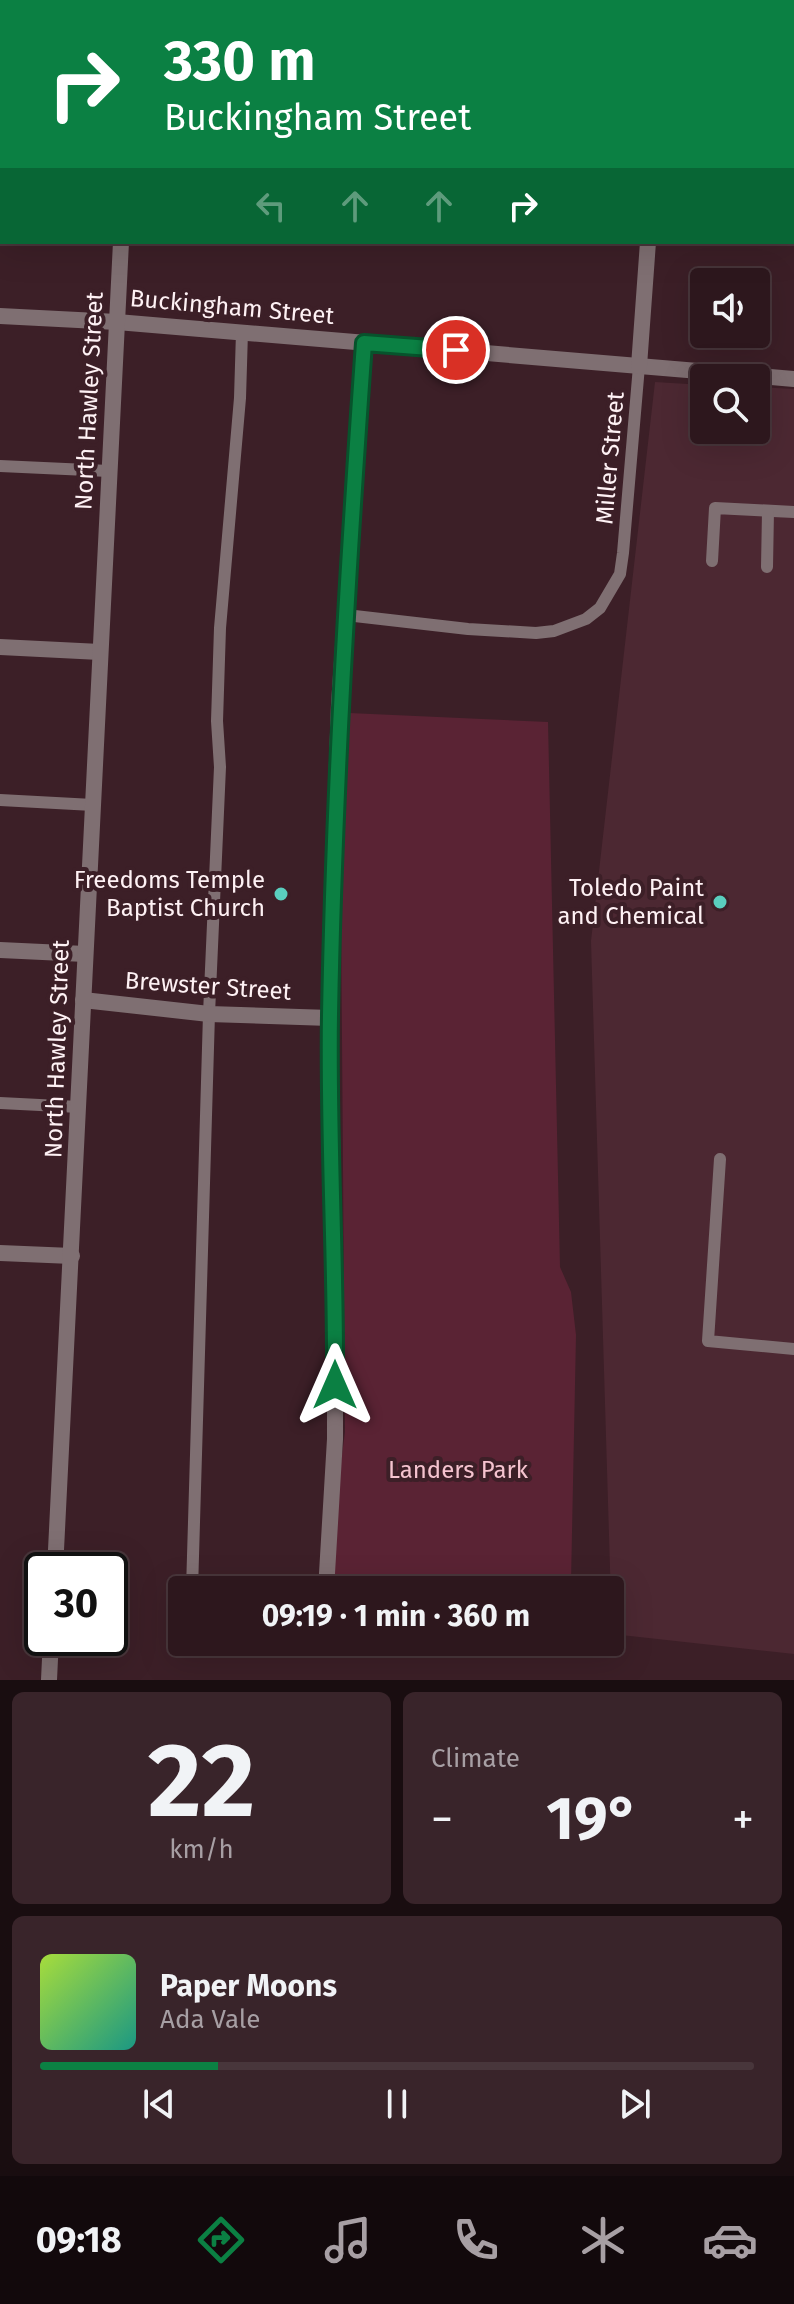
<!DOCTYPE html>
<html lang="en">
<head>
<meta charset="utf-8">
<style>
  :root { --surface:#2d171d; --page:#39242a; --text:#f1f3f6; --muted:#a79fa4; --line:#48363b; --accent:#0b8043 }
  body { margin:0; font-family:"Fira Sans",sans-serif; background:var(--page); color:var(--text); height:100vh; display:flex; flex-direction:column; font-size:30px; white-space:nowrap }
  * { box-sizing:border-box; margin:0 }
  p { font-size:26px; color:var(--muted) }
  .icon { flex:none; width:44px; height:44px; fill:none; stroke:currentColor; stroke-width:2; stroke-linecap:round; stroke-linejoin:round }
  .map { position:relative; height:1680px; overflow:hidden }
  .side { display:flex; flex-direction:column; gap:12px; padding:12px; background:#190d10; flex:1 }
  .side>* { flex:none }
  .banner { position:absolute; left:0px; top:0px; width:794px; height:244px; box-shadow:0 8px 32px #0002,0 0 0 2px var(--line); background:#0b8043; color:#fff; overflow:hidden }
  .buttons { position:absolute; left:690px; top:268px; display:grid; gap:16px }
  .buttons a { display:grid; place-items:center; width:80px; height:80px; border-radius:8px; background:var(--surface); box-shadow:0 8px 32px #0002,0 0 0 2px var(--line); font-size:40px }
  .speed { position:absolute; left:24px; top:1552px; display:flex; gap:16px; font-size:40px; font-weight:700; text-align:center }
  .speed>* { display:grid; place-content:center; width:104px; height:104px; border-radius:50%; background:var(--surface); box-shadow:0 8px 32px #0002,0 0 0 2px var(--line); line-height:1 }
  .speed .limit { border:4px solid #111; border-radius:12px; background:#fff; color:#111 }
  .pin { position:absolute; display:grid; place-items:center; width:68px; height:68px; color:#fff; margin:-34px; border:4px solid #fff; border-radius:50%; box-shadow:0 2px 8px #0007 }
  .me { position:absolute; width:88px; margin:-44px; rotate:0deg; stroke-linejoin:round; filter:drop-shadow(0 0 6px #0008) }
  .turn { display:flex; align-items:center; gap:28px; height:168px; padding:0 32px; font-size:36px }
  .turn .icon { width:104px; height:104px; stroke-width:2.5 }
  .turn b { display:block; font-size:56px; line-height:68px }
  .lanes { display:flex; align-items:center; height:76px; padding:0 32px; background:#0003; justify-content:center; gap:40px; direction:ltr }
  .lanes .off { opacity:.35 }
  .big { font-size:60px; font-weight:700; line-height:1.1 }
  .side .tile { flex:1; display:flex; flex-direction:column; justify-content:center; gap:12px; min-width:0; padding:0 28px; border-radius:12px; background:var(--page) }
  .side .dial { align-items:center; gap:0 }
  .dial b { font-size:104px; line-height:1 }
  .song { display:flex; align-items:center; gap:24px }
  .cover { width:96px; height:96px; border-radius:12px; background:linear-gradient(135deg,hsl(80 70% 55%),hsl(170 70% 35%)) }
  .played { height:8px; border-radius:4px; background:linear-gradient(90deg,var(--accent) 25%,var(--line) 25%) }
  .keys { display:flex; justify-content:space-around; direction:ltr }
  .heat { display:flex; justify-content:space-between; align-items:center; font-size:44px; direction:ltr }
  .side .tiles { flex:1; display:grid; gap:12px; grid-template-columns:1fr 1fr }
  .tile:last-child { grid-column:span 2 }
  .trip { position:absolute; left:168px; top:1576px; width:456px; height:80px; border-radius:8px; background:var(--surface); box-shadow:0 8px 32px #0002,0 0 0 2px var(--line); font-weight:700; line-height:80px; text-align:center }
  .tab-bar { display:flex; height:128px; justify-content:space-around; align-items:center; background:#12090c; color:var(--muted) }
  .tab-bar .icon { width:56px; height:56px }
  .tab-bar .on { color:var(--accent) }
  .tab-bar b { font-size:36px; color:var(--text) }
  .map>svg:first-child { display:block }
  .built { fill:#4c2832 }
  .green { fill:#5a2334 }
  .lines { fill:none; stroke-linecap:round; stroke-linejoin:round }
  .service { stroke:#7f6f72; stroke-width:12 }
  .minor { stroke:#7f6f72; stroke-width:16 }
  .tertiary { stroke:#7f6f72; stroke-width:16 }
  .route-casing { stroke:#07532c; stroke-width:20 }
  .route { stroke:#0b8043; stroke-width:14 }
  .poi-dot { fill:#5acebe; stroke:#3c1f27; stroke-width:3 }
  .labels { text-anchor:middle; stroke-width:8; stroke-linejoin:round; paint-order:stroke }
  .street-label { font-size:24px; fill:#fef1f4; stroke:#3c1f27 }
  .poi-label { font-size:24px; fill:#fef1f4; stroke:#3c1f27; text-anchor:end }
  .park-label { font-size:24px; fill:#f5c3cf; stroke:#3c1f27 }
</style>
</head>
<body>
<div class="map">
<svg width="794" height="1680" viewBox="0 0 794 1680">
  <rect width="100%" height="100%" fill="#3c1f27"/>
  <!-- built -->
  <polygon class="built" points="655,382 704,385 704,430 756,430 756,387 794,389 794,1654 612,1634 591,941"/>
  <!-- green -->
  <polygon class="green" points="349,713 548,722 560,1267 571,1292 576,1335 571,1582 529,1590 332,1590 337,1493 345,1432 341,908"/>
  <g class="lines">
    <!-- service -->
    <g class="service">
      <polyline points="0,167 2,167"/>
      <polyline points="792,227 794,227"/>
      <polyline points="0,466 109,471"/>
      <polyline points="712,561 715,508 794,512"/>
      <polyline points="767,567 768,511"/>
      <polyline points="346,615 468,629 536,633 554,631 586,619 600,608 620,574 623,553 639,366"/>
      <polyline points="0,800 93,805"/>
      <polyline points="0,1103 79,1107"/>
      <polyline points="720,1159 708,1341 794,1349"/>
      <polyline points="192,1590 209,1014 220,767 217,721 220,628 240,398 242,332"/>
    </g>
    <!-- minor -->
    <g class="minor">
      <polyline points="666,2 666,0"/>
      <polyline points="0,12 2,12"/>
      <polyline points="792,75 794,75"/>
      <polyline points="0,316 117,322 794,379"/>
      <polyline points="639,366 648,242"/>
      <polyline points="0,647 100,652"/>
      <polyline points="0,950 85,954"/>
      <polyline points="83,1000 209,1014 330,1018"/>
      <polyline points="0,1253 72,1256"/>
      <polyline points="326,1590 335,1439 335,1306 330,1018 333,876 339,704 364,343"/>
      <polyline points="343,1642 349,1650"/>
    </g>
    <!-- tertiary -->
    <g class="tertiary">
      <polyline points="133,2 133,0"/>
      <polyline points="55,1570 121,242"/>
      <polyline points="49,1680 51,1638"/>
    </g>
  </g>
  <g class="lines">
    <!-- route casing -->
    <g class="route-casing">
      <path id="route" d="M335,1385C336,1262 328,1139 330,1015C334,791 348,567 364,343L456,350"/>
    </g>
    <!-- route -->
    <use href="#route" class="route"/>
  </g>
  <!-- markers -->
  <g class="poi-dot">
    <circle cx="281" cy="894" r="8"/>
    <circle cx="720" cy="902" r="8"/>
  </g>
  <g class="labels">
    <!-- street labels -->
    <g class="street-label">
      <text transform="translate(232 307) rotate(5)" y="8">Buckingham Street</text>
      <text transform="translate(89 401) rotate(-87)" y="8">North Hawley Street</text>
      <text transform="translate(610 458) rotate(-85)" y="8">Miller Street</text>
      <text transform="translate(208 986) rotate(4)" y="8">Brewster Street</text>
      <text transform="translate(57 1049) rotate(-88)" y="8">North Hawley Street</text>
    </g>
    <!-- poi labels -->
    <g class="poi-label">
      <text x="265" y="888">Freedoms Temple<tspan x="265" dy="28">Baptist Church</tspan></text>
      <text x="704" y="896">Toledo Paint<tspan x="704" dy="28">and Chemical</tspan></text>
    </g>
    <!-- park labels -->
    <g class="park-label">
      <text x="458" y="1478">Landers Park</text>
    </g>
  </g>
</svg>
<div class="buttons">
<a><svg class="icon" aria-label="sound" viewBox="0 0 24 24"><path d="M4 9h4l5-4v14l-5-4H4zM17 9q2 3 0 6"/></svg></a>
<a><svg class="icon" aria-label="search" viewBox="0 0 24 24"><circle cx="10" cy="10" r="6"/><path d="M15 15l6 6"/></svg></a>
</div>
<div class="speed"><div class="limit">30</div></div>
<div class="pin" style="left:456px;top:350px;background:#d93025"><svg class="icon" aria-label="arrive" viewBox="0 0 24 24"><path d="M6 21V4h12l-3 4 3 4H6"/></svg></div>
<svg class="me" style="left:335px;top:1385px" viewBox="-20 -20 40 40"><path d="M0-17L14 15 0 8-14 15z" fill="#0b8043" stroke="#fff" stroke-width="4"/></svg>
<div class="trip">09:19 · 1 min · 360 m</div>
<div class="banner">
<div class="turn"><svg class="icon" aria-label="right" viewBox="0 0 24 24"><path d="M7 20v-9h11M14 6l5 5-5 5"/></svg><div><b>330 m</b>Buckingham Street</div></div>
<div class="lanes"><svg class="icon off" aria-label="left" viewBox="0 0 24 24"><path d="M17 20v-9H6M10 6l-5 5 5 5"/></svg><svg class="icon off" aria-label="ahead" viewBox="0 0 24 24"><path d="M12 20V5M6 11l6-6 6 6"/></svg><svg class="icon off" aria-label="ahead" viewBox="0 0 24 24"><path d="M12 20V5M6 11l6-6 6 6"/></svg><svg class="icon" aria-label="right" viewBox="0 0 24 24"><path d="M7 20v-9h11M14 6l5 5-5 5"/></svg></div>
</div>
</div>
<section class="side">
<div class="tiles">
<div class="tile dial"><b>22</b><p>km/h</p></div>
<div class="tile"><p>Climate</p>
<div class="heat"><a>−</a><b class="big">19°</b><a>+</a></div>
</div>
<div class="tile">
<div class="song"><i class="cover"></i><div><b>Paper Moons</b><p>Ada Vale</p></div></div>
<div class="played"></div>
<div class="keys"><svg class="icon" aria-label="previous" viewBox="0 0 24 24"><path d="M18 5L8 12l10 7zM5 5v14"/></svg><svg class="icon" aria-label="pause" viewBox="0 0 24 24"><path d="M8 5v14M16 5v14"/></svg><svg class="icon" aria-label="next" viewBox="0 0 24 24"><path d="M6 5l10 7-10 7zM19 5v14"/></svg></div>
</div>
</div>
</section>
<nav class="tab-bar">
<b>09:18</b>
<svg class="icon on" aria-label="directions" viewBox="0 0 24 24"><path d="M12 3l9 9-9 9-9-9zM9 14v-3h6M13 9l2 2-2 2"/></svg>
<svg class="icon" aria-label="music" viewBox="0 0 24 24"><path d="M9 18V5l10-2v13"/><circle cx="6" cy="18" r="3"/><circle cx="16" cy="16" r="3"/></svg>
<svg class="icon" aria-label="phone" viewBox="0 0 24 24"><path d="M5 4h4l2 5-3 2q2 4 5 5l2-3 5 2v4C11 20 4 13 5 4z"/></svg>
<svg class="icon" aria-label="climate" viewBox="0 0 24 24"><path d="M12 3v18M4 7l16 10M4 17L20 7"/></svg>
<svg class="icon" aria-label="car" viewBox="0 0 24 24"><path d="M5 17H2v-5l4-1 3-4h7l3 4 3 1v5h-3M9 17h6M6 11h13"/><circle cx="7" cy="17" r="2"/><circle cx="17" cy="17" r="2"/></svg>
</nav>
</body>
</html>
